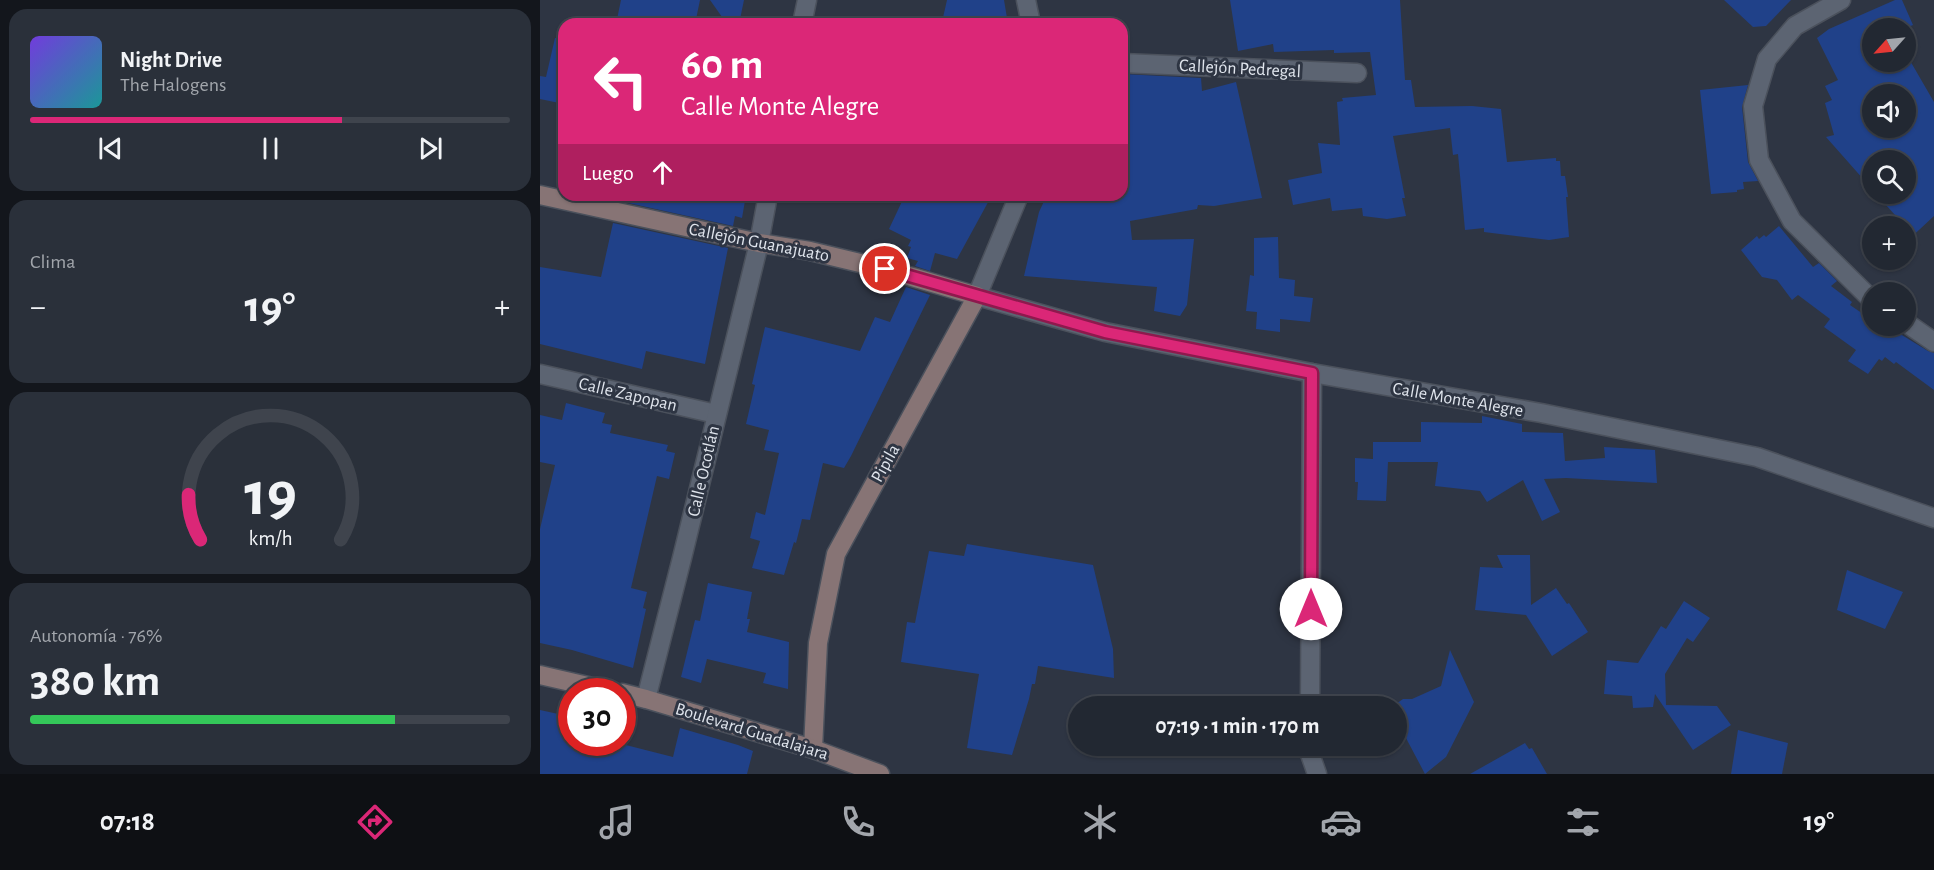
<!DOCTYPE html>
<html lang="es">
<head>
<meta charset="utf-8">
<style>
  :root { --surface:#222832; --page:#2a303a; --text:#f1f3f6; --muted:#a2a6ac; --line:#3f444d; --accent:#db2777 }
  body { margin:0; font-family:"Alegreya Sans",sans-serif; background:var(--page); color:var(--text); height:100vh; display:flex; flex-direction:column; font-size:22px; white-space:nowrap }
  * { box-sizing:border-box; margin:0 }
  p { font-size:20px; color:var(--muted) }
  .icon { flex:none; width:33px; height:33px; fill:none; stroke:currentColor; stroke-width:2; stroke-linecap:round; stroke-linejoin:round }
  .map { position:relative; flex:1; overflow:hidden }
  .side { display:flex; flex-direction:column; gap:9px; padding:9px; background:#13161c; width:540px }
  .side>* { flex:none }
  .top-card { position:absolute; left:18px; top:18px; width:570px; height:183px; border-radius:18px; box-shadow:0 2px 4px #0004,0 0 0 2px var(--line); background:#db2777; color:#fff; overflow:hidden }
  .needle { width:39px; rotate:243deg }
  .tools { position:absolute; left:1322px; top:18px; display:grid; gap:12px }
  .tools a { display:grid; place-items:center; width:54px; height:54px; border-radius:50%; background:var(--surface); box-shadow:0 2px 4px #0004,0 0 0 2px var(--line); font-size:30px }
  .speed { position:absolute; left:18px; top:678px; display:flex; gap:12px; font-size:30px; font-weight:700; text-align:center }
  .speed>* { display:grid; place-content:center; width:78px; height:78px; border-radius:50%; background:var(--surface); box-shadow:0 2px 4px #0004,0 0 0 2px var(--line); line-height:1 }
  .speed .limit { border:9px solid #d22; background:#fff; color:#111 }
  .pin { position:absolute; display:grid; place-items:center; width:51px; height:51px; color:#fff; margin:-26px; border:3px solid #fff; border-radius:50%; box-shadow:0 2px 6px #0007 }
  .me { position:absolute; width:66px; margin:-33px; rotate:0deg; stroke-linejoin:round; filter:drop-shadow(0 0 4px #0008) }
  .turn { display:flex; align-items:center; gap:21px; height:126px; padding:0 24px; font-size:27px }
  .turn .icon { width:78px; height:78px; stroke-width:2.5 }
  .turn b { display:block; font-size:42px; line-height:51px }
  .then { display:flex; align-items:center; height:57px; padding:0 24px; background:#0003; gap:12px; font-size:22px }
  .big { font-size:45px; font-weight:600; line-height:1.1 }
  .side .widget { flex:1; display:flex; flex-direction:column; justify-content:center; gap:9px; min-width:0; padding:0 21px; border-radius:18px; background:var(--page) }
  .side .dial { align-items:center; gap:0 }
  .dial svg { height:156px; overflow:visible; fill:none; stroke:var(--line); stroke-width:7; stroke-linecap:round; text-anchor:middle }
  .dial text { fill:var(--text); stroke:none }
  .song { display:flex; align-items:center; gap:18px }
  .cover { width:72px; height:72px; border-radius:9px; background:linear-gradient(135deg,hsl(260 70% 55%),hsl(180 70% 35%)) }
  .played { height:6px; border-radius:3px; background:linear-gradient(90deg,var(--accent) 65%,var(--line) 65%) }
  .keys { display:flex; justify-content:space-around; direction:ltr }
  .heat { display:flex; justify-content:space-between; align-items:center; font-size:33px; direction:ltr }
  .charge { height:9px; border-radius:4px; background:linear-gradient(90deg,#34c759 76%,var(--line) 0) }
  .trip { position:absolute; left:528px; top:696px; width:339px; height:60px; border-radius:30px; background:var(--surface); box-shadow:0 2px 4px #0004,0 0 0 2px var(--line); font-weight:600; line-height:60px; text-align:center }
  .tabs { display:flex; height:96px; justify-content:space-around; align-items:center; background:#0e1014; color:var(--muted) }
  .tabs .icon { width:42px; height:42px }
  .tabs .current { color:var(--accent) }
  .tabs b { font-size:27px; color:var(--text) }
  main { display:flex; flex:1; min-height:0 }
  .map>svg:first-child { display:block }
  .building { fill:#204189; fill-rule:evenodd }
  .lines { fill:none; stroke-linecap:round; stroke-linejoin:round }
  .street-casing { stroke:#4b515c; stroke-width:21 }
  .secondary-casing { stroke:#4b515c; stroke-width:21 }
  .street { stroke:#5c6472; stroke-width:18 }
  .secondary { stroke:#877475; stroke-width:18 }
  .route-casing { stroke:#8e194d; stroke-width:15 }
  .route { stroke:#db2777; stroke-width:10 }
  .labels { text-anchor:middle; stroke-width:6; stroke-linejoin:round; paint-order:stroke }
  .street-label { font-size:18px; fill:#e0e5ed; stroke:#2e3543 }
</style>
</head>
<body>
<main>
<section class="side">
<div class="widget">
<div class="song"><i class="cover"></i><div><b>Night Drive</b><p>The Halogens</p></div></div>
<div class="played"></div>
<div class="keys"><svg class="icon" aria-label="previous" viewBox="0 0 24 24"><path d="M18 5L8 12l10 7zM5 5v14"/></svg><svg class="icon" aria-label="pause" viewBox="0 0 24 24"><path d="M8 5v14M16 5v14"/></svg><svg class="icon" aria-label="next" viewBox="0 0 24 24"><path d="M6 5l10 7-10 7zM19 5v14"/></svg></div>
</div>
<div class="widget"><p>Clima</p>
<div class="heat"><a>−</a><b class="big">19°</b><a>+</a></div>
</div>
<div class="widget dial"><svg viewBox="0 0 100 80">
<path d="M14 69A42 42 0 1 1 86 69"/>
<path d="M14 69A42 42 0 0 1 8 46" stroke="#db2777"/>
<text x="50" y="56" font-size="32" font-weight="700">19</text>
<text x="50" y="72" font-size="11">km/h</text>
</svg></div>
<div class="widget"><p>Autonomía · 76%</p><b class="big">380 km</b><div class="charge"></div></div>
</section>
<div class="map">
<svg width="1394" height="774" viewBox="0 0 1394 774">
  <rect width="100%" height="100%" fill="#2e3543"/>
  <!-- building -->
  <g class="building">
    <polygon points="81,0 160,0 155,24 76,24"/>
    <polygon points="170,0 204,0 199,24 187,24"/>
    <polygon points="407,0 464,0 468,24 414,24 402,22"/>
    <polygon points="690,0 860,0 865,80 871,80 875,107 932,106 961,109 967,162 1016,158 1016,161 1020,161 1021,176 1025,176 1028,197 1026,197 1029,237 1009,240 944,232 944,228 925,230 918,154 913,155 910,128 853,136 865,198 862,198 866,216 847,219 823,216 822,208 792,211 790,198 753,205 748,180 782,173 778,143 800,145 797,102 803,101 802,98 836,95 830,52 794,53 794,50 734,52 733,44 698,51"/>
    <polygon points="1184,0 1251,0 1226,26 1213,27"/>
    <path d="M1355,0H1362L1373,25L1368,27L1376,45L1365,50V28H1332V62H1365V52L1394,102V216L1365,243V226L1336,194H1365V160H1332V189L1286,137L1294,135L1285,103L1292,100L1285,86L1298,80L1277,38L1289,29ZM1332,94H1365V128H1332Z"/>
    <polygon points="15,38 24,39 24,104 0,99 0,76 6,77"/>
    <polygon points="582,74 661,78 662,91 696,82 722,198 674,206 658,205 657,209 590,221 592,240 654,239 647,305 640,316 614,311 617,287 484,276 499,212 507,195 582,195"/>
    <polygon points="1208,85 1202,107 1208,162 1218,181 1203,182 1204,189 1197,190 1197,192 1171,194 1160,90"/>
    <polygon points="80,195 206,195 202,218 195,216 193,226 79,201"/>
    <polygon points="365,195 452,195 417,259 395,253 390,271 375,266 378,261 367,258 371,247 368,246 371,240 349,229"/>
    <polygon points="73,223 188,248 165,364 106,351 102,369 0,344 0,267 61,277"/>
    <polygon points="1239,226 1273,267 1279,263 1297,281 1291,286 1312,302 1310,305 1332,320 1332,326 1347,326 1388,351 1394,353 1394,390 1356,362 1354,364 1345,357 1342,361 1339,359 1328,374 1308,361 1316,350 1284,327 1290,319 1258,295 1252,300 1237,280 1222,277 1201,250 1217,236 1219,239 1224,235 1226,237"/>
    <polygon points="738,237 739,278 755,280 754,296 773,298 770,322 740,319 740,332 716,329 717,312 706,311 710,275 714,276 714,238"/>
    <polygon points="366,287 390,295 311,456 304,468 283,463 270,520 262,519 256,543 254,542 244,575 212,568 220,541 210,538 216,512 225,515 239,453 224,450 229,430 206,424 215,385 212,384 225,327 320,351 335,317 350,322"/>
    <polygon points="26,403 65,413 62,423 72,425 70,433 128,445 126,451 135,453 129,479 117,476 91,588 107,592 103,608 106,609 93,668 32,650 0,643 0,529 15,465 0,462 0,415 22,420"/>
    <polygon points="942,416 982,424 982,432 1023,433 1025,461 1065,458 1064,447 1115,450 1117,483 1026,478 1004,479 1020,512 1002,521 983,480 947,502 940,491 895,486 898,462 848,462 846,501 817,500 818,482 815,482 815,458 833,459 833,442 881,442 881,422 942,423"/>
    <polygon points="427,544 553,565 573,649 574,678 498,666 495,684 492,684 489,699 472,755 427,748 439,674 361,662 367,622 375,623 389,551 424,556"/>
    <polygon points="957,555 990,555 991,605 1016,588 1027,604 1029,603 1048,632 1012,656 986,615 935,610 940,567 963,568"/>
    <polygon points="1307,570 1363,592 1345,629 1297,610"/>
    <polygon points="168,583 212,592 207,619 210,619 207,632 249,642 248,689 223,683 226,673 167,659 161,683 141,677 155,620 160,621"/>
    <polygon points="1144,601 1170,618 1153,642 1147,638 1125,674 1126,705 1177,706 1191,725 1153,750 1115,694 1113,707 1093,708 1092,696 1064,694 1067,660 1098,663 1121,626 1126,629"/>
    <polygon points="910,650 934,702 906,757 885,774 857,721 856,704 863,699 872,699 901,686"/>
    <polygon points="0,710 32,717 32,742 74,742 133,757 140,728 198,745 213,751 207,774 0,774"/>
    <polygon points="1198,730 1248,743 1242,774 1191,774"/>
    <polygon points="985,743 989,749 992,748 1007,774 930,774"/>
  </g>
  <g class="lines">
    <!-- street casing -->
    <g class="street-casing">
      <g id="street">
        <polyline points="486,0 491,24"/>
        <polyline points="1301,0 1255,26 1227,59 1213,106 1219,160 1252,221 1332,300"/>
        <polyline points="262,24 267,0"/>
        <polyline points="582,63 817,73"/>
        <polyline points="479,195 437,296 565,332 772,373 1001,413 1217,457 1394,518"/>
        <polyline points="1365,322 1394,342"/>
        <polyline points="0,374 176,414"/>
        <polyline points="106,699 142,558 219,243 228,195"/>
        <polyline points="770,706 772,373"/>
        <polyline points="770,746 770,754 777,774"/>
      </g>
    </g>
    <!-- secondary casing -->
    <g class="secondary-casing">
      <g id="secondary">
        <polyline points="0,195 219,243 270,251 345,269 437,296 296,554 278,643 273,749"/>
        <polyline points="0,675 74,692"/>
        <polyline points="82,693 106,699 273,749 340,774"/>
      </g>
    </g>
    <!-- street -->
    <use href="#street" class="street"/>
    <!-- secondary -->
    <use href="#secondary" class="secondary"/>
  </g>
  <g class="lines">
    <!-- route casing -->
    <g class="route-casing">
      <polyline id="route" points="345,269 565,332 772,373 771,609"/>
    </g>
    <!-- route -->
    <use href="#route" class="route"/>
  </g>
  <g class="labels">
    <!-- street labels -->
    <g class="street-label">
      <text transform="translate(700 68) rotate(3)" y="6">Callejón Pedregal</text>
      <text transform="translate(219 242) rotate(11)" y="6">Callejón Guanajuato</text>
      <text transform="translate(88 394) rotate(13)" y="6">Calle Zapopan</text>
      <text transform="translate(918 399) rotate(10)" y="6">Calle Monte Alegre</text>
      <text transform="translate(345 463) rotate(-61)" y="6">Pipila</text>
      <text transform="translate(163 471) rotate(-77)" y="6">Calle Ocotlán</text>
      <text transform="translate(212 731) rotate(17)" y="6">Boulevard Guadalajara</text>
    </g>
  </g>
</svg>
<div class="tools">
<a><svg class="needle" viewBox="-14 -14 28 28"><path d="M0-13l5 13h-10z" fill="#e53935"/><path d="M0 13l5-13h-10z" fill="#a2a6ac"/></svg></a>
<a><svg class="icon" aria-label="sound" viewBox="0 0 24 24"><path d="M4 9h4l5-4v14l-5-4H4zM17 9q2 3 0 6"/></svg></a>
<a><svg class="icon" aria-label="search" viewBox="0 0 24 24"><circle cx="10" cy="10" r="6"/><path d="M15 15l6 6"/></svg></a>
<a>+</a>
<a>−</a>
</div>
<div class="speed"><div class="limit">30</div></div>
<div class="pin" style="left:345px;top:269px;background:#d93025"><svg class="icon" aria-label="arrive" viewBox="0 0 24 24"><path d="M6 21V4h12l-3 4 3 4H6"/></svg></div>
<svg class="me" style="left:771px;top:609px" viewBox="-20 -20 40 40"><circle r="19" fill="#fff"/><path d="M0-13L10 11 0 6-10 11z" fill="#db2777"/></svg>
<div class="trip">07:19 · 1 min · 170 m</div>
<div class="top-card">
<div class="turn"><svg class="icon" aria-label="left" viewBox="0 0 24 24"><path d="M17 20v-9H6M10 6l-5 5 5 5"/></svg><div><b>60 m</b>Calle Monte Alegre</div></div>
<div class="then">Luego<svg class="icon" aria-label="ahead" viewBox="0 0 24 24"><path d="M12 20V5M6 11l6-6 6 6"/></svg></div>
</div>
</div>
</main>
<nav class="tabs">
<b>07:18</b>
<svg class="icon current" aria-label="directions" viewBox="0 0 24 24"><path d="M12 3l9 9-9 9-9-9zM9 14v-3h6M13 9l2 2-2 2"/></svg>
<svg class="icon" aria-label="music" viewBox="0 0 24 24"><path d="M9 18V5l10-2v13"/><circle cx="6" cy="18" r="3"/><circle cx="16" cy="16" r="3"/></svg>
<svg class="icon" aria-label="phone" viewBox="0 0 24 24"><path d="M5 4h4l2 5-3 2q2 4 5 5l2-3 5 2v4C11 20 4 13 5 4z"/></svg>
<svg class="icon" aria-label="climate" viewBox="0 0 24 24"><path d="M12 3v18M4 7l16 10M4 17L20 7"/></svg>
<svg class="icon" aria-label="car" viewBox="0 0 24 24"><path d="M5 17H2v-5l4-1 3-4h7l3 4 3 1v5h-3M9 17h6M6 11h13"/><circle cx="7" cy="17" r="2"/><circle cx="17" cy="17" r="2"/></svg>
<svg class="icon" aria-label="filters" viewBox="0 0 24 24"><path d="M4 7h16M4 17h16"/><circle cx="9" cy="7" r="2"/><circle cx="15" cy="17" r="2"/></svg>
<b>19°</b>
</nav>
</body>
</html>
